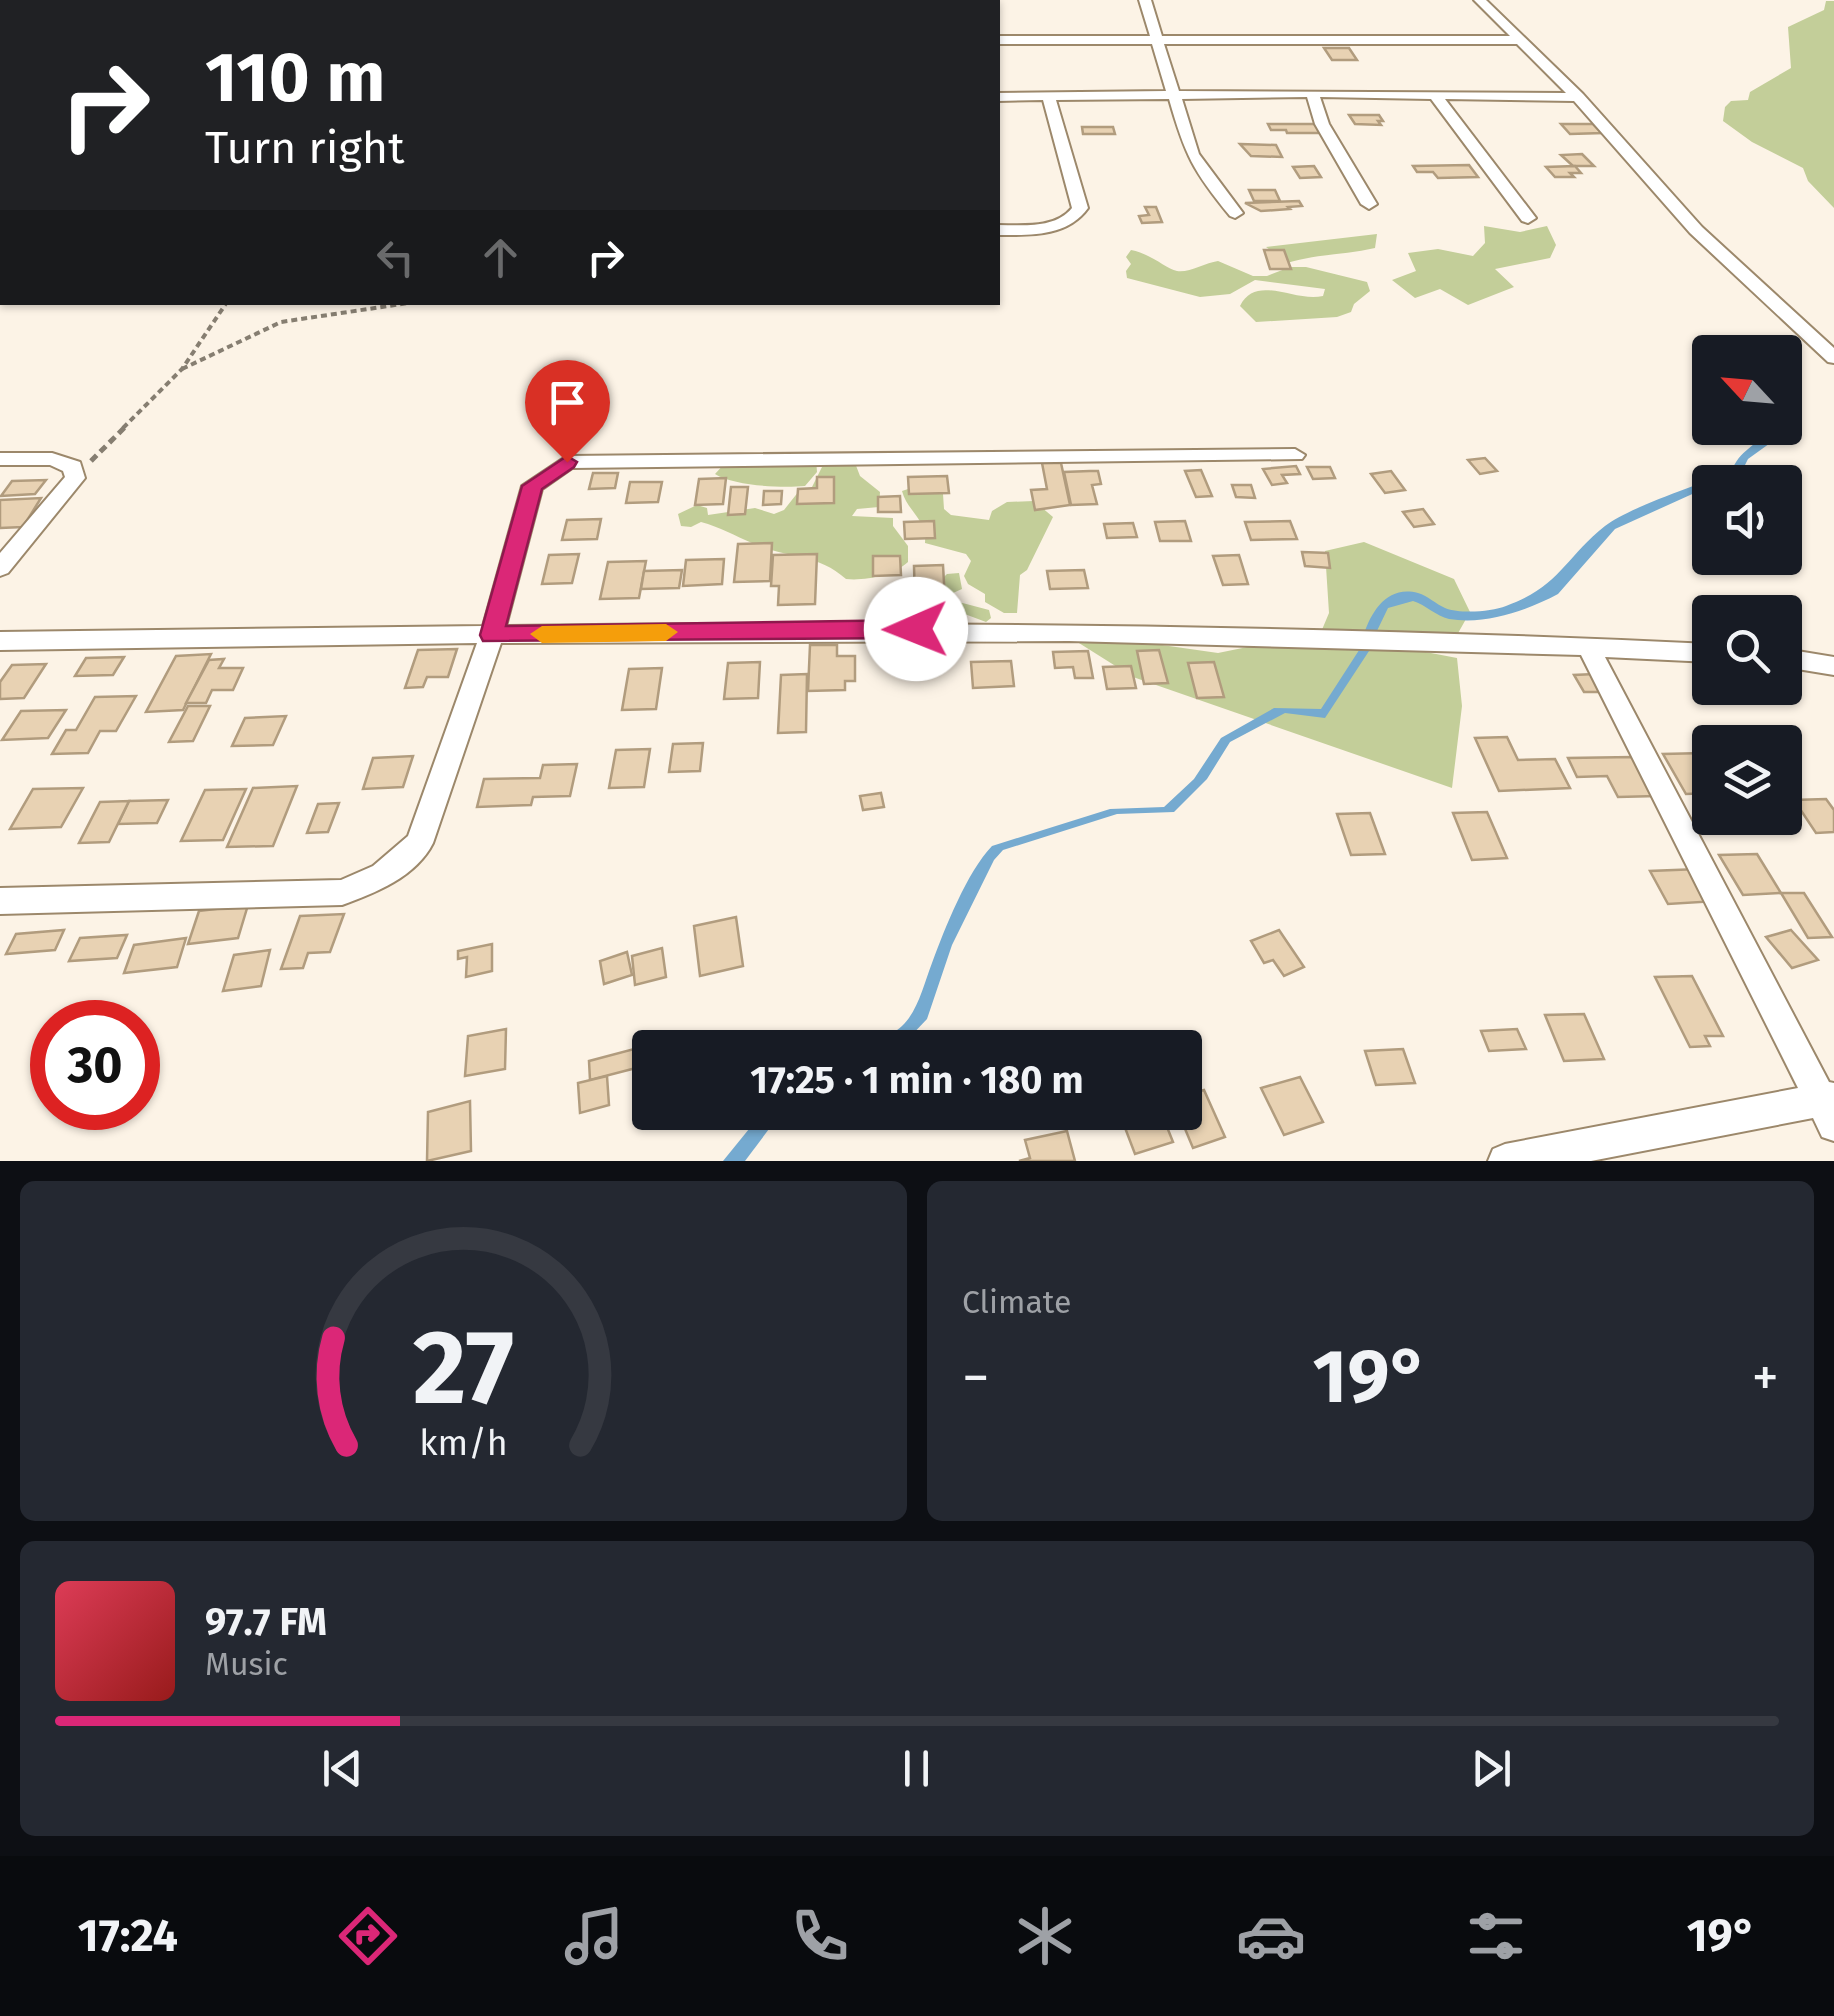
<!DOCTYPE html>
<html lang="en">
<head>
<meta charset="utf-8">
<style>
  :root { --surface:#171b24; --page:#242831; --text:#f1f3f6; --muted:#9ea1a6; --line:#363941; --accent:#db2777 }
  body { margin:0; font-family:"Fira Sans",sans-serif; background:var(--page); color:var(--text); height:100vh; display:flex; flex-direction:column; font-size:38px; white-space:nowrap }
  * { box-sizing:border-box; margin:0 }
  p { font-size:32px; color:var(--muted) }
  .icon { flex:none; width:55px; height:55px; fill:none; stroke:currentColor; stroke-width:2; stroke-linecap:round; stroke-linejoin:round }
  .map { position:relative; height:1161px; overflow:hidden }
  .details { display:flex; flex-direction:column; gap:20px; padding:20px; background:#0d0f14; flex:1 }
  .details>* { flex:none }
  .top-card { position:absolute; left:0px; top:0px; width:1000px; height:305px; box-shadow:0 2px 8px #0004; background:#202124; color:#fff; overflow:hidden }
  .needle { width:65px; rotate:296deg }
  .tools { position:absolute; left:1692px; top:335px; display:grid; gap:20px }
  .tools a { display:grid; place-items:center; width:110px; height:110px; border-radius:10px; background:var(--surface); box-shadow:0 2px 8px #0004; font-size:50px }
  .speed { position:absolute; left:30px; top:1000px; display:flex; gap:20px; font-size:50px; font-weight:700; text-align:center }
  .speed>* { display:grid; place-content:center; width:130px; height:130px; border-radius:50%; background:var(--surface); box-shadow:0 2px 8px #0004; line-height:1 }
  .speed .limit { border:15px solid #d22; background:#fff; color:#111 }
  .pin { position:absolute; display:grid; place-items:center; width:85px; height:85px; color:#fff; margin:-102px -42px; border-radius:50% 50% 50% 0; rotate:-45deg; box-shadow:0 0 10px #0007 }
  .pin .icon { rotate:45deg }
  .me { position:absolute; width:110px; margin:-55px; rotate:269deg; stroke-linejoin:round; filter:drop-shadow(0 0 8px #0008) }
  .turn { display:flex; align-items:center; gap:35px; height:210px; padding:0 40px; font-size:45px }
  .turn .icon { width:130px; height:130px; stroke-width:2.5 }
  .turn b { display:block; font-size:70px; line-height:85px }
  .lanes { display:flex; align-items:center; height:95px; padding:0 40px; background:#0003; justify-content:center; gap:50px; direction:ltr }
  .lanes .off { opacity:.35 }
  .big { font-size:75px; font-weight:700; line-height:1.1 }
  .details .widget { flex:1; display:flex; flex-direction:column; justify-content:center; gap:15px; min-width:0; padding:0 35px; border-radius:15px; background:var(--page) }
  .details .dial { align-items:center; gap:0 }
  .dial svg { height:260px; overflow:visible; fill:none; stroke:var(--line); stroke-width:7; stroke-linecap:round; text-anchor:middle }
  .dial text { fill:var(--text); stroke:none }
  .song { display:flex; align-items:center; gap:30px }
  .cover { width:120px; height:120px; border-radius:15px; background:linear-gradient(135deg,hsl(350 70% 55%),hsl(0 70% 35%)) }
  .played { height:10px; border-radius:5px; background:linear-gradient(90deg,var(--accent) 20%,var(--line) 20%) }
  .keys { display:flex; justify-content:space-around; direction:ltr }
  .heat { display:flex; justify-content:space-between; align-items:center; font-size:55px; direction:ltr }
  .details .tiles { flex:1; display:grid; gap:20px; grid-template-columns:1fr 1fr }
  .widget:last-child { grid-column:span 2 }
  .trip { position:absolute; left:632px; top:1030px; width:570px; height:100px; border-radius:10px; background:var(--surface); box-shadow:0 2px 8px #0004; font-weight:700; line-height:100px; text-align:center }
  .menu { display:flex; height:160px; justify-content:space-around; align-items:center; background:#090b0e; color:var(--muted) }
  .menu .icon { width:70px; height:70px }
  .menu .selected { color:var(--accent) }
  .menu b { font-size:45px; color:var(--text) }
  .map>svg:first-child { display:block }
  .green { fill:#c3ce99 }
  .water { fill:#75aad0 }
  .building { fill:#e8d2b3; stroke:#b19c7e; stroke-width:2.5 }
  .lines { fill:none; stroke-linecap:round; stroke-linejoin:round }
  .minor-casing { stroke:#9c886b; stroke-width:4 }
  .path-far1 { stroke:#867e71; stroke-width:4; stroke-dasharray:6 4; stroke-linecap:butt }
  .path { stroke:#867e71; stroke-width:5; stroke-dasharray:8 5; stroke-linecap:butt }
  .minor { fill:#fff; fill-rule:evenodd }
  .route { fill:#db2777; stroke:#8e194d; stroke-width:2.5 }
  .slow { fill:#f59e0b }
</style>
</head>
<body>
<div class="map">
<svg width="1834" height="1161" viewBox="0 0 1834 1161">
  <rect width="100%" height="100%" fill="#fcf3e6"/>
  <!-- green -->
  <g class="green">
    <polygon points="1826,1 1834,1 1834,208 1808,181 1803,168 1752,142 1723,121 1725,107 1731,101 1748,100 1750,92 1791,68 1788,27 1824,10"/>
    <polygon points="1484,226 1520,232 1547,226 1556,245 1550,258 1495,269 1514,287 1468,305 1440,289 1415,298 1392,280 1416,271 1408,253 1438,249 1473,256 1485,243"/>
    <path d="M1377,234L1375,248C1345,255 1316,254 1287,263L1266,247Z"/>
    <path d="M1131,250C1152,254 1166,269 1177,271C1189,273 1205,263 1218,261L1253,276H1267L1290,267H1306L1367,282L1370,291L1354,304L1351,312L1337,317L1256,322L1240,306C1256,273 1295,303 1323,296L1325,289L1255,280L1230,294L1200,297L1127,278L1126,271L1131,264L1126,257Z"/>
    <path d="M779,458L816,459L817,472L805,486C780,488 734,486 715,474L726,462L745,461L746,467Z"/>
    <path d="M826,459L855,463L860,476L880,492L879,507L857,509L852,516L893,518V526L908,546V562C894,575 866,581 846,579C815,552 787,559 752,543C735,536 720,527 701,522L691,527L681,526L678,514L697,505L707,508L708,515L755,508L774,514L784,510L799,491H810Z"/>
    <path d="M911,488L943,494L944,509L951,515L989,520L992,511L1007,502L1034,501L1053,517L1027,570L1020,575L1017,613H1004L985,602V594L968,584L964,576L971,561L966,554L925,543C927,519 907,511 902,491Z"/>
    <polygon points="1364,542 1454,579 1470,612 1453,642 1410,649 1457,658 1462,706 1452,788 1133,677 1071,638 1120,639 1218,653 1267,643 1316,644 1329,613 1325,551"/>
    <polygon points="959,573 962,589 953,593 955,601 989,610 991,618 986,622 922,598 947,574"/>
  </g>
  <!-- water -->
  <g class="water">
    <path d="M1767,428H1777L1773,441L1748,459L1737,481L1710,482V486L1615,529L1558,594C1526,611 1486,625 1449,619C1436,616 1426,605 1413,601L1388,608L1375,635L1364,634C1372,610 1388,585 1418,593C1428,596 1436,604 1445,608C1460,614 1491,612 1506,606C1559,587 1564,559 1605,526C1628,508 1701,483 1731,473C1739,448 1759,447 1767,428Z"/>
    <path d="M1363,644L1371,648L1325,718L1285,713L1230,742L1207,779L1174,812L1117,814L1003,850L994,860L952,945L927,1019L907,1040L817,1048C847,1016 880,1048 902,1026C918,1011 924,984 932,963C945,928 967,872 992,846L1110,809L1164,807L1194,779L1221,738L1274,708L1321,709Z"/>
    <polygon points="762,1113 781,1113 745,1161 723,1161"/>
  </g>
  <!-- building -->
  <g class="building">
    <polygon points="1324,48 1349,48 1357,60 1332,60"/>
    <polygon points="1349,115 1379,115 1383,121 1378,121 1381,125 1355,124"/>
    <polygon points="1268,124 1317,124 1322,133 1287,133 1286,130 1271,130"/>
    <polygon points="1561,124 1593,124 1602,133 1570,134"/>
    <polygon points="1082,127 1113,127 1115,134 1083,134"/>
    <polygon points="1240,144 1276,145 1282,157 1251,156"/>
    <polygon points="1582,154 1594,166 1573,166 1561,155"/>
    <polygon points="1469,165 1478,177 1438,178 1433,172 1417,172 1413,166"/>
    <polygon points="1314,166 1321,177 1300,178 1293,167"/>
    <polygon points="1575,166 1581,173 1570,173 1574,177 1555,177 1546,167"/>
    <polygon points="1249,190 1275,190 1280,201 1254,201"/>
    <polygon points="1299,201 1302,206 1288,207 1290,209 1261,211 1245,203"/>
    <polygon points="1145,207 1156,207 1162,222 1142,223 1139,216 1149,215"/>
    <polygon points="1264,250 1284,250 1291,269 1270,269"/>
    <polygon points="1485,458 1497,471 1480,474 1468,460"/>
    <polygon points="1042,463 1061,463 1070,505 1035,510 1031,490 1047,489"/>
    <polygon points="1296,466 1300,474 1282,475 1287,483 1272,485 1263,469"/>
    <polygon points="1307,467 1330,467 1335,478 1313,479"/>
    <polygon points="1201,470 1212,496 1196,497 1185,471"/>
    <polygon points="1090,471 1098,471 1101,484 1092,485 1097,504 1071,505 1064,472"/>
    <polygon points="1391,471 1405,490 1385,493 1371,474"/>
    <polygon points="593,473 618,473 615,488 589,489"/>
    <polygon points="947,476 949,493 909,494 908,477"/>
    <polygon points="817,477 834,477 834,503 797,504 798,489 817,488"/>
    <polygon points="726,478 723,504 695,505 699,479"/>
    <polygon points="46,480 35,494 1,496 12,481"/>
    <polygon points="630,482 662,482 658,502 626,503"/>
    <polygon points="1232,485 1251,485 1255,498 1236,497"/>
    <polygon points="731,487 748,487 745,514 728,515"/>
    <polygon points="764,491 782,491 781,504 763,505"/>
    <polygon points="900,496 901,512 878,512 878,497"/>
    <polygon points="41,498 23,527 0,528 0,500"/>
    <polygon points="1423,509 1434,524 1414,527 1403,512"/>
    <polygon points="601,519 597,539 562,540 567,520"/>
    <polygon points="934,521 935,538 905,539 904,522"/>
    <polygon points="1185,521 1191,541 1160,541 1155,522"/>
    <polygon points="1290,521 1297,539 1251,540 1245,522"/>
    <polygon points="1133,523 1137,537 1107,538 1104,524"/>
    <polygon points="772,543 770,581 734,582 738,544"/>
    <polygon points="1302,552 1328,553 1330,568 1305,566"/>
    <polygon points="579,554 572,583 542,584 549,555"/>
    <polygon points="817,554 815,604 778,605 779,586 771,586 773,555"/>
    <polygon points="1239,555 1248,584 1223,585 1213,556"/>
    <polygon points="873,556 900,556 901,575 873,576"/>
    <polygon points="724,559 722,584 683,586 686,560"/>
    <polygon points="646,561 639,598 600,599 608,562"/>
    <polygon points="943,565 945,601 915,602 914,566"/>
    <polygon points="682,570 679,588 641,589 644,571"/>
    <polygon points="1084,570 1088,588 1050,589 1047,571"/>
    <polygon points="810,645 837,645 837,656 855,656 855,681 845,681 845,690 808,691"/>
    <polygon points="457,649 448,677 427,677 423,687 405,688 418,650"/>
    <polygon points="1159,650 1168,683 1144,684 1137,651"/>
    <polygon points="1088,651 1093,678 1075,678 1073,667 1055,668 1053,652"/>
    <polygon points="211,654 183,710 146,712 176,656"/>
    <polygon points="124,657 113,675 75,676 86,658"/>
    <polygon points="224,659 219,668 243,668 233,690 212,690 206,703 186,703 209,660"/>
    <polygon points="1011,661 1014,686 973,688 971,662"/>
    <polygon points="760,662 758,698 724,699 728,663"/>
    <polygon points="1214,662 1224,697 1197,698 1188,663"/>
    <polygon points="46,664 24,698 0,699 0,682 12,665"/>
    <polygon points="1131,666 1136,688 1107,689 1103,667"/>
    <polygon points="662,668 656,709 622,710 629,669"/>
    <polygon points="807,674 806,732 778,733 781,675"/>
    <polygon points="1595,674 1605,692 1584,692 1574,675"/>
    <polygon points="136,696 116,731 100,731 88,753 52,754 66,730 76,730 95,697"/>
    <polygon points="188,706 210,706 193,741 169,742"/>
    <polygon points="66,710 48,738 2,740 21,711"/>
    <polygon points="286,716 273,745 232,746 245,718"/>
    <polygon points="1507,737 1518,760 1555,759 1570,788 1499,791 1475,738"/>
    <polygon points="703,743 700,771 669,772 673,744"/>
    <polygon points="650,749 644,787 609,788 616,750"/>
    <polygon points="1705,753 1710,761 1710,793 1686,794 1663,754"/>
    <polygon points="413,756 403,787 363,789 373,758"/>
    <polygon points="1633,757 1656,796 1618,797 1607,776 1577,777 1568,758"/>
    <polygon points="577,764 570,796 533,797 531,805 477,807 484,779 540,778 543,765"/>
    <polygon points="297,786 273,846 227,847 253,788"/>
    <polygon points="83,788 61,827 10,829 33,789"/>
    <polygon points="246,789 223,840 181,841 205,790"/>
    <polygon points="881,793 884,807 863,810 860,796"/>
    <polygon points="1826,799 1834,810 1834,832 1816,833 1794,800"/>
    <polygon points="168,800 157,823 118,824 129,801"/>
    <polygon points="1785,800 1800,821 1766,824 1761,818 1785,818"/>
    <polygon points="129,801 109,842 79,843 100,802"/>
    <polygon points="339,803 328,832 307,833 318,804"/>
    <polygon points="1487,812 1507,858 1472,860 1453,813"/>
    <polygon points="1370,813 1385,854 1351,855 1337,814"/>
    <polygon points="1757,854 1781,893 1743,895 1719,855"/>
    <polygon points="1699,869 1718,901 1668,904 1650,871"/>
    <polygon points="1781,893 1804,893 1832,937 1808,938"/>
    <polygon points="248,905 238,938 188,944 199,911"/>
    <polygon points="344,914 330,952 308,953 303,968 281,969 300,916"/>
    <polygon points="736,917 743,966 700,976 694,926"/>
    <polygon points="64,930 55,950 6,954 16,934"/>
    <polygon points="1279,930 1304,967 1284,976 1273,960 1264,963 1251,941"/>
    <polygon points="1791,930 1818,960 1792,968 1766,937"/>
    <polygon points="127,935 117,958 69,961 80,938"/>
    <polygon points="186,938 177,967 124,973 134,945"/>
    <polygon points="492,944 492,971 466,977 467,957 458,959 458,951"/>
    <polygon points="662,948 666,977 635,985 632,956"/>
    <polygon points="270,950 261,986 223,991 234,955"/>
    <polygon points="627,952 632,975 604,984 600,961"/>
    <polygon points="1692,976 1723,1036 1705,1036 1710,1046 1690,1047 1655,977"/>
    <polygon points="1584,1014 1604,1059 1564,1061 1545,1015"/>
    <polygon points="506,1029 505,1069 465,1076 468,1036"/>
    <polygon points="1517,1029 1526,1049 1489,1051 1481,1031"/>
    <polygon points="634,1049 636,1068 590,1080 589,1061"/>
    <polygon points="1403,1049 1415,1083 1376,1085 1365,1051"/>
    <polygon points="607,1076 609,1105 580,1113 578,1083"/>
    <polygon points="1300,1077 1323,1122 1284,1135 1261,1088"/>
    <polygon points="1204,1090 1225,1137 1193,1148 1178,1112 1185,1112 1185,1095"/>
    <polygon points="470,1101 471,1151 427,1161 428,1112"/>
    <polygon points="1119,1112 1161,1112 1173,1142 1135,1154"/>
    <polygon points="1067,1131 1075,1161 1019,1161 1030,1158 1025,1140"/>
  </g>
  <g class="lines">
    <!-- minor casing -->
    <g class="minor-casing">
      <g id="minor">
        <polygon points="804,0 816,0 816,2 805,2"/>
        <polygon points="970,0 982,0 982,2 971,2"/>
        <path d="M1139,0H1151L1162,36H1510L1474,0H1486L1583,94L1702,227L1834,348V363L1828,362L1690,233L1574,101L1445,99L1536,218L1528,223L1522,221L1431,99L1320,97L1329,124L1377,204L1369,209L1361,204L1315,124L1307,97L1182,99L1199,154L1243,213L1235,218L1230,216C1193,171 1185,155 1169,99L1056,100L1088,208C1067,237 1031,235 998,235V225C1023,225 1055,229 1072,208L1043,100L998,101V93L1166,91L1152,44H998V36H1150ZM1164,44H1517L1566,93L1179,91Z"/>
        <rect x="0" y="36" width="2" height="8"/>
        <polygon points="2,90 2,98 0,99 0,91"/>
        <rect x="0" y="228" width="2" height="10"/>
        <path d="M1295,449L1305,455L1302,459L572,468L542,489L506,626C908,621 1309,625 1710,644V662L1605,657L1829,1082L1834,1083V1141L1822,1137L1813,1118L1591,1161H1488L1493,1149L1505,1144L1798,1088L1581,655L1069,641L501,643L433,843C416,877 375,893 342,905L0,914V888L341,880L373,866L408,836L477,643L0,650V632L483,626L522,486L567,456Z"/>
        <polygon points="0,453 52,453 80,462 85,478 8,573 0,576 0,553 65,477 63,471 50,465 0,465"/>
        <polygon points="1785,649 1834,657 1834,675 1785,667"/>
      </g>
    </g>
    <!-- path-far1 -->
    <g class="path-far1">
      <polyline points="182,369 281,322 415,302"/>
      <polyline points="123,428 182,369 227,302"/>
    </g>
    <!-- path -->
    <polyline class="path" points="91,461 126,426"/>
    <!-- minor -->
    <use href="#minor" class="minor"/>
  </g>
  <!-- route -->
  <polygon class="route" points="567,456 577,462 574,467 542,489 506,626 916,620 928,629 916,638 483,641 480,635 522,486"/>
  <!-- slow -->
  <polygon class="slow" points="666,624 678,632 666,641 542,643 530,634 542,626"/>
</svg>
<div class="tools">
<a><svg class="needle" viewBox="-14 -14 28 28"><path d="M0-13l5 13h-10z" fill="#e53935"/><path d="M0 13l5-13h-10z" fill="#9ea1a6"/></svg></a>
<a><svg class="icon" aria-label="sound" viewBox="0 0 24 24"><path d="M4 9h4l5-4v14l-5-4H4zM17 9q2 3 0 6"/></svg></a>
<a><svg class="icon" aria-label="search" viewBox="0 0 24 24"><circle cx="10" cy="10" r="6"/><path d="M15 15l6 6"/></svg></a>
<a><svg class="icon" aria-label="layers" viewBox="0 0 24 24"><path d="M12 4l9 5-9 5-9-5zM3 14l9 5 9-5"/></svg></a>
</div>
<div class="speed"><div class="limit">30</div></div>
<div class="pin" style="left:567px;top:462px;background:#d93025"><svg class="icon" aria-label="arrive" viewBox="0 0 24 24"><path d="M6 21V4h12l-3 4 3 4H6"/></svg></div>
<svg class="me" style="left:916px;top:629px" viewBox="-20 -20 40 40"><circle r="19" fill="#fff"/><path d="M0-13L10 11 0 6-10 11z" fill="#db2777"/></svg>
<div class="trip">17:25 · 1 min · 180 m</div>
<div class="top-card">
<div class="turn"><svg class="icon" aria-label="right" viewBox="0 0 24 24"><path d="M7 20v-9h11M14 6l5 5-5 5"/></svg><div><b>110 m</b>Turn right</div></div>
<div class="lanes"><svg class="icon off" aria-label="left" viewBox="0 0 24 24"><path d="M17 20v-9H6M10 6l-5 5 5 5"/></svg><svg class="icon off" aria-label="ahead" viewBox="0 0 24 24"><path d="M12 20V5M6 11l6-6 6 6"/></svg><svg class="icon" aria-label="right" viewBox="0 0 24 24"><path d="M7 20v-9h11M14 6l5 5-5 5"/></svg></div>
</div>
</div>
<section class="details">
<div class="tiles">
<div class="widget dial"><svg viewBox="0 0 100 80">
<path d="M14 69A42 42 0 1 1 86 69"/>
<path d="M14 69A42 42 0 0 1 10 36" stroke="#db2777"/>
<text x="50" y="56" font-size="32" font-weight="700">27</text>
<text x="50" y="72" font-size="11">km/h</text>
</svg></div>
<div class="widget"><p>Climate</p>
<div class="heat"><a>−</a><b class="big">19°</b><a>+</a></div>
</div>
<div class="widget">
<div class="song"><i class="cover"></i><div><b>97.7 FM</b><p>Music</p></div></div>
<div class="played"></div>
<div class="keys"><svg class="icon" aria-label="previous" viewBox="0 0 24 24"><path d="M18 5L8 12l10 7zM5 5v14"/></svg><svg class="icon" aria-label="pause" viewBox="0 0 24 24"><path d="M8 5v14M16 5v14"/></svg><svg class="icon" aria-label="next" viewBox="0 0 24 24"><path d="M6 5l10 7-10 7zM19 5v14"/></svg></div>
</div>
</div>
</section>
<nav class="menu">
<b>17:24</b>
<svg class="icon selected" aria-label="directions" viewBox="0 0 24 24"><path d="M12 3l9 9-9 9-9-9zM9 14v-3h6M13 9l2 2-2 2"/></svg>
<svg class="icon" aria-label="music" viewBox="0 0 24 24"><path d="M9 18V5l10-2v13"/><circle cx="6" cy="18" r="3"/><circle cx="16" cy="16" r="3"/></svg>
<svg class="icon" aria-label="phone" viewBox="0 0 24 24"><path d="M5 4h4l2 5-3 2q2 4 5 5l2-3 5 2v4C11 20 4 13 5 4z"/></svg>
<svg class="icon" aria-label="climate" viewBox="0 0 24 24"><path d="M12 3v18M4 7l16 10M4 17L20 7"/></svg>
<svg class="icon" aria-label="car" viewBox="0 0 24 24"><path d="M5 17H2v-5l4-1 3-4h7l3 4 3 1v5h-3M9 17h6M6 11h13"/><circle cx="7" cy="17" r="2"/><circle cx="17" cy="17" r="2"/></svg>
<svg class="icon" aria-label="filters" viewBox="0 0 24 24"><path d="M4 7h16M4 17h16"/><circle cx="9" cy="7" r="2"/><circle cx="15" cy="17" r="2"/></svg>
<b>19°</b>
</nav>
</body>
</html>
